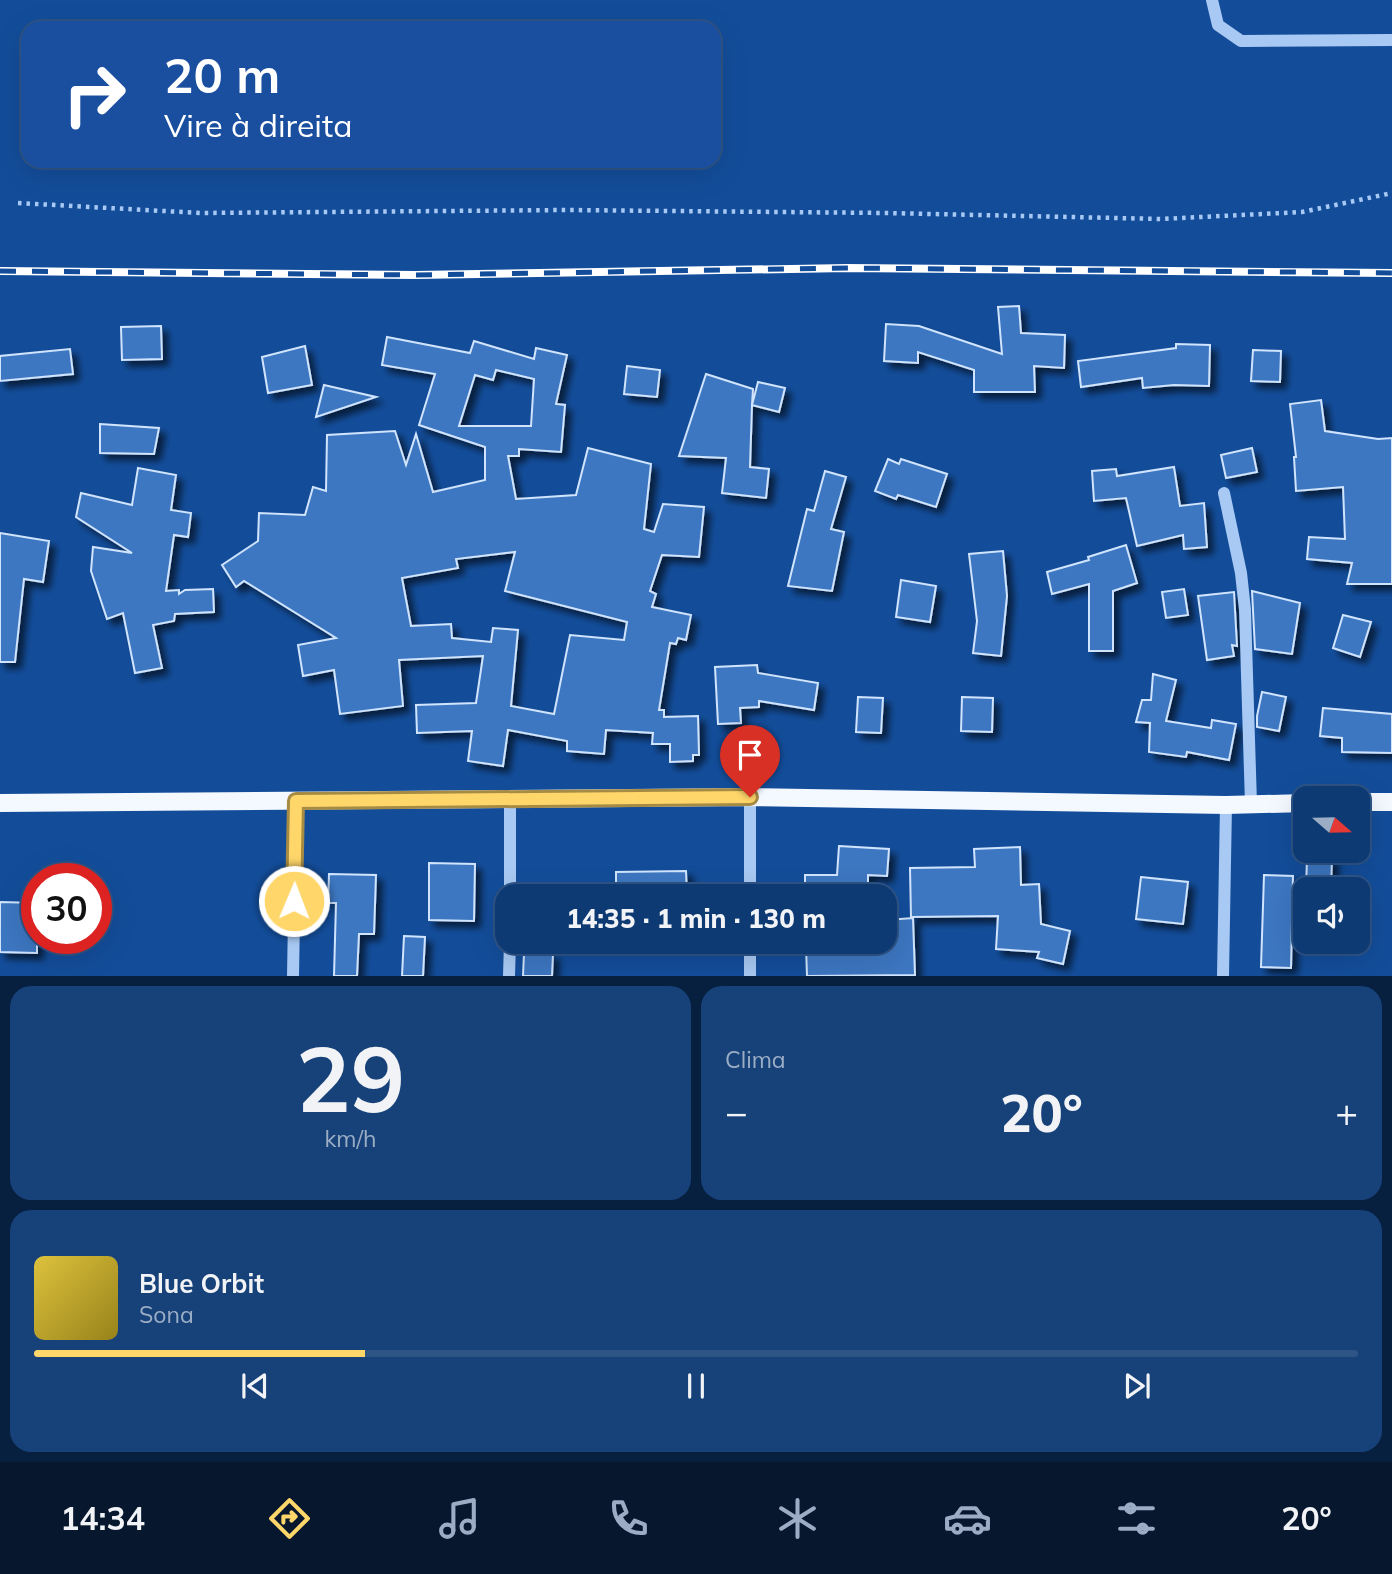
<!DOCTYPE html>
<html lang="pt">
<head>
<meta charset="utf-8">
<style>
  :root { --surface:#0e3a74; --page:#174179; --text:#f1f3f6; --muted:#9badc5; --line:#2e5486; --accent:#ffd66a }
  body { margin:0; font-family:Mulish,sans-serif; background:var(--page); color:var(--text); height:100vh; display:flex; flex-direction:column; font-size:26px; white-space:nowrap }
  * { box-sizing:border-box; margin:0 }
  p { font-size:23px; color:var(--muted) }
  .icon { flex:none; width:38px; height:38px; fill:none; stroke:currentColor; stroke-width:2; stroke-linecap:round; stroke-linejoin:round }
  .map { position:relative; height:976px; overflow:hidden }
  .side { display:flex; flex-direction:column; gap:10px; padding:10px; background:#082040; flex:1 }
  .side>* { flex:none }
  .hud { position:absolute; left:21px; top:21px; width:700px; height:147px; border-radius:21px; box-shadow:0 7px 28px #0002,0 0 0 2px var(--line); background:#1a4fa0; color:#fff; overflow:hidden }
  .needle { width:46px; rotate:110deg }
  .controls { position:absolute; left:1293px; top:786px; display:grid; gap:14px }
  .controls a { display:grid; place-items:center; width:77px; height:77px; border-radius:14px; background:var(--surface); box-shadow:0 7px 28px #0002,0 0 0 2px var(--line); font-size:35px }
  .speed { position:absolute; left:21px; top:863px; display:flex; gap:14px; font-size:35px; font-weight:700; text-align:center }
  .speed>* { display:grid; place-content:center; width:91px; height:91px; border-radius:50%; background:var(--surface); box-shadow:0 7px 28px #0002,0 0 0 2px var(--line); line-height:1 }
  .speed .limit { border:10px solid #d22; background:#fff; color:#111 }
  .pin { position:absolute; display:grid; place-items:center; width:60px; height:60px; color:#fff; margin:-72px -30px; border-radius:50% 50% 50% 0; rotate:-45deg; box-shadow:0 0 7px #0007 }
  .pin .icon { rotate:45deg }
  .me { position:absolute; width:77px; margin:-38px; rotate:1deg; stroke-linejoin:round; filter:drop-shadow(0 0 5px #0008) }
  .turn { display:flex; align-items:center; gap:24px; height:147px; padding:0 28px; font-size:32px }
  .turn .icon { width:91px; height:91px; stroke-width:2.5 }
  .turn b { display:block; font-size:49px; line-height:60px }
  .big { font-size:52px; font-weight:800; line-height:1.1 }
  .side .card { flex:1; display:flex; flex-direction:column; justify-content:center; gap:10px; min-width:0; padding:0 24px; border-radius:21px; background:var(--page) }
  .side .dial { align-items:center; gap:0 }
  .dial b { font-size:91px; line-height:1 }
  .song { display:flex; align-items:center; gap:21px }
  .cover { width:84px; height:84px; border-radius:10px; background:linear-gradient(135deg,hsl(50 70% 55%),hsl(50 70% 35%)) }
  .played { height:7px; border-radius:4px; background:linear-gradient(90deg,var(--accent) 25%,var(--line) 25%) }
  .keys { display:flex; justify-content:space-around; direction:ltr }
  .heat { display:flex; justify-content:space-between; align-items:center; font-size:38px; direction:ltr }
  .side .tiles { flex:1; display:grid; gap:10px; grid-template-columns:1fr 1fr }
  .card:last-child { grid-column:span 2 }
  .trip { position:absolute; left:495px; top:884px; width:402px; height:70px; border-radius:21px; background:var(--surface); box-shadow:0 7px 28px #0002,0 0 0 2px var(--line); font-weight:800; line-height:70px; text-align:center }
  .menu { display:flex; height:112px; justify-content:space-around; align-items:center; background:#06172e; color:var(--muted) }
  .menu .icon { width:49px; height:49px }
  .menu .on { color:var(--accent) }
  .menu b { font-size:32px; color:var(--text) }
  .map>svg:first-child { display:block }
  .building { fill:#3d77c1; stroke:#d0e4fd; stroke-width:2; fill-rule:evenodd; filter:url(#shadow) }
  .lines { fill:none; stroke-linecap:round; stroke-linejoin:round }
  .path { stroke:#a8c9f3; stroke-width:4.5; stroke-dasharray:3.5 5; stroke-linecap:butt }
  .minor { stroke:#a8c9f3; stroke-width:12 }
  .major { stroke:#f4f8ff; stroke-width:18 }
  .rail-casing { stroke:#fff; stroke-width:8 }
  .rail { stroke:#134d9a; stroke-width:5; stroke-dasharray:16; stroke-linecap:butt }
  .route-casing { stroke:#a68b45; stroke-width:18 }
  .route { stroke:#ffd66a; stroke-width:12 }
</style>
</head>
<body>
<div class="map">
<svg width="1392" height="976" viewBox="0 0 1392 976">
  <defs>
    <filter id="shadow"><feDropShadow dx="6" dy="6" stdDeviation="3.5" flood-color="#0009"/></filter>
  </defs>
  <rect width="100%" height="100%" fill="#134d9a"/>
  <!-- building -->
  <g class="building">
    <polygon points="1019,306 1021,333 1065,335 1064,368 1034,366 1035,392 974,392 974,370 918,352 918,363 884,361 886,324 919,326 1002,354 998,307"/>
    <polygon points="161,326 162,359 122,360 121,327"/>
    <path d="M387,337L470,353L474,341L534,359L536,348L567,355L556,404L565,405L561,452L519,449V456H508L516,499L576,495L588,448L651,464L644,529L654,532L663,504L704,507L699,557L662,555L650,591L656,594L652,607L691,615L686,640L678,638L676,644L670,643L659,710H664V717L698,716L699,755H693V761L670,762V744H652L653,733L606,730L604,754L567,751V741L508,730L503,766L468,761L472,731L417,733L416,705L476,703L483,656L399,660L403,706L340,714L334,670L303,676L298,645L336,638L244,581L236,587L222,565L258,541L259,513L305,515L313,487L326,491L327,435L395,431L406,465L416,434L433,492L485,480V447L419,425L435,374L382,365ZM496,370L534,379L531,426H459L475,375L493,380ZM515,552L505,591L627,622L624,640L570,635L554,714L511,706L518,630L493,628L491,642L452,638L451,624L411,626L402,578L458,568L456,559Z"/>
    <polygon points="1176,344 1210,345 1209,386 1174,385 1143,388 1142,378 1081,387 1078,361 1176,348"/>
    <polygon points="305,346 312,385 268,393 262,357"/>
    <polygon points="70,349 73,374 0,381 0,356"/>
    <polygon points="1253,350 1281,351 1280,382 1251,381"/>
    <polygon points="627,366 660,370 657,397 624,394"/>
    <polygon points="706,374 753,389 752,405 758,382 785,388 779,412 752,405 750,467 769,469 766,498 722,493 726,458 679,456"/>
    <polygon points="324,385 376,397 316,417"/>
    <polygon points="1321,400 1325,431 1378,439 1392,438 1392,584 1347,584 1352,563 1307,559 1309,537 1345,539 1343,487 1296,491 1294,457 1296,457 1290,404"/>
    <polygon points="100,424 159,428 154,454 100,453"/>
    <polygon points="1252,448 1257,472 1226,478 1221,455"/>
    <polygon points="888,459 899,464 901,459 947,474 936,507 898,495 896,499 875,491"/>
    <polygon points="1174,467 1180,506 1204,503 1207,547 1184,549 1183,535 1137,546 1126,498 1094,501 1092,471 1116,469 1117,476"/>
    <polygon points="138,468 176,475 171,510 191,513 188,537 174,535 166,591 179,590 179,594 185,590 213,589 214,612 175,614 174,621 153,625 162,668 135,673 123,613 107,619 91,571 93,547 132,553 76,517 81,493 132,505"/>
    <polygon points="825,471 846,477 831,529 844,532 832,591 788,586 807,509 814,511"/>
    <polygon points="0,533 49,541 43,582 24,579 15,662 0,662"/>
    <polygon points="1126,545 1137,583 1113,591 1113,651 1089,651 1089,584 1052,594 1047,572 1089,560 1088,557"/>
    <polygon points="1003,551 1007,596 1001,656 973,653 977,621 969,554"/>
    <polygon points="901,580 936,586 930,622 896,617"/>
    <polygon points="1184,589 1188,615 1166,618 1162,592"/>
    <polygon points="1252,591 1300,603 1292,654 1255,649"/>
    <polygon points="1234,592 1237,646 1232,645 1234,656 1207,660 1198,596"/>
    <polygon points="1343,615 1371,622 1360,657 1333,648"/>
    <polygon points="757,665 758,673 818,683 814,710 759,701 759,707 740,708 741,723 718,724 715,667"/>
    <polygon points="1153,674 1176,680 1166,721 1211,728 1212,720 1236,724 1229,760 1187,752 1186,757 1149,752 1150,723 1136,722 1142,700 1151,700"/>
    <polygon points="1262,692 1286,697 1279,731 1257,727 1257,716"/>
    <polygon points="858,697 883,698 881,733 856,732"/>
    <polygon points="962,697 993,698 992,732 961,731"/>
    <polygon points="1323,708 1392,714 1392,753 1342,752 1342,738 1320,736"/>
    <polygon points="839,846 889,849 887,876 868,875 868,896 805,896 805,875 837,875"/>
    <polygon points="1020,847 1021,885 1039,884 1041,924 1070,931 1063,964 1037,958 1039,952 996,949 998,916 911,917 910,868 975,867 974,849"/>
    <polygon points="1307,858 1332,858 1331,889 1306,889"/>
    <polygon points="429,863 475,864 474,921 429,920"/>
    <polygon points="686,871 687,896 616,896 616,872"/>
    <polygon points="329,874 376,875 374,934 359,934 357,976 334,976 336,903 328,903"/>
    <polygon points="1264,875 1293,876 1291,968 1261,967"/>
    <polygon points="1141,877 1188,882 1183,924 1136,919"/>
    <polygon points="0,902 37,903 37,953 0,952"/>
    <polygon points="913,918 915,975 807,976 806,947 888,945 887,920"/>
    <polygon points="404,936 425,937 423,976 402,976"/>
    <polygon points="524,953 553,954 552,976 523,976"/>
  </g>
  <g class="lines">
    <!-- path -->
    <polyline class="path" points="18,203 200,213 566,210 887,213 1161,219 1302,212 1392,193"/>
    <!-- minor -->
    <g class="minor">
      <polyline points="1212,0 1218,25 1241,41 1392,40"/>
      <polyline points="1224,493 1241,573 1245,610 1251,804"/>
      <polyline points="750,797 750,896"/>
      <polyline points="510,896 510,799"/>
      <polyline points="750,942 750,976"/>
      <polyline points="293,976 296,801"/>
      <polyline points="509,976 510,942"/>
      <polyline points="1223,976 1226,805"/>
    </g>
    <!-- major -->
    <g class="major">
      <polyline points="1358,802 1392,802"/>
      <polyline points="0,803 750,797 1226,805 1306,803"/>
    </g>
    <!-- rail casing -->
    <g class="rail-casing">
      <polyline id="rail" points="0,271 415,275 848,268 1392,273"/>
    </g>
    <!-- rail -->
    <use href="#rail" class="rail"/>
  </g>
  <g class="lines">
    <!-- route casing -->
    <g class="route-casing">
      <polyline id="route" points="294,901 296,801 750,797"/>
    </g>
    <!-- route -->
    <use href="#route" class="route"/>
  </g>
</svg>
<div class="controls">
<a><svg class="needle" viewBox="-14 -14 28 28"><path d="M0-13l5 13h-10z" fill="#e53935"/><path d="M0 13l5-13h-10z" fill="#9badc5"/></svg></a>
<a><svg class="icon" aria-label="sound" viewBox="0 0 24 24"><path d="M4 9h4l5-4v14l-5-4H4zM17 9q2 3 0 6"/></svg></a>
</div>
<div class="speed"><div class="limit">30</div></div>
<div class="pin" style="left:750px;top:797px;background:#d93025"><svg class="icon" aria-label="arrive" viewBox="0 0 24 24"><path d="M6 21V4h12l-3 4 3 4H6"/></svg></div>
<svg class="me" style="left:294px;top:901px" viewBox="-20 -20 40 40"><circle r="17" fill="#ffd66a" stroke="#fff" stroke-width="3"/><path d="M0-11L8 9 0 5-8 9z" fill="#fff"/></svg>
<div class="trip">14:35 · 1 min · 130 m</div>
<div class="hud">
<div class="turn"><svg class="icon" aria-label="right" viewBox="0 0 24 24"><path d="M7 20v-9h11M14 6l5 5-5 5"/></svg><div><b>20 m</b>Vire à direita</div></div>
</div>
</div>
<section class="side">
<div class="tiles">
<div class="card dial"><b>29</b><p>km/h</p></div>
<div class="card"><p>Clima</p>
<div class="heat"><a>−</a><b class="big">20°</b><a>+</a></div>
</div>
<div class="card">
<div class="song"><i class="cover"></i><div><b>Blue Orbit</b><p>Sona</p></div></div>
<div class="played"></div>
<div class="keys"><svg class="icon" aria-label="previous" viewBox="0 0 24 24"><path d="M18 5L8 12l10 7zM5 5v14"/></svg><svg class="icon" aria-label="pause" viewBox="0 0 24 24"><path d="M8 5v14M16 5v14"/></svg><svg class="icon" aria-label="next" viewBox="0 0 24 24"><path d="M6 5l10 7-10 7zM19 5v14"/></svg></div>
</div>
</div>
</section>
<nav class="menu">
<b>14:34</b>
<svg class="icon on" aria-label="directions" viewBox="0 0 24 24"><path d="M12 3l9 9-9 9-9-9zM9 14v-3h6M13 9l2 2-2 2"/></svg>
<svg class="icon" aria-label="music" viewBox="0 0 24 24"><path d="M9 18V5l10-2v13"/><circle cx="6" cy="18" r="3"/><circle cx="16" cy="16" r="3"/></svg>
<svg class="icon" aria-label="phone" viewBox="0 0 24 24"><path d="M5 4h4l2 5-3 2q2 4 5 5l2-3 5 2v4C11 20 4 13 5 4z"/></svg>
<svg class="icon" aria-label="climate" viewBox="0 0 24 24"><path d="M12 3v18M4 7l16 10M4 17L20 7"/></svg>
<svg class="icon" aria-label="car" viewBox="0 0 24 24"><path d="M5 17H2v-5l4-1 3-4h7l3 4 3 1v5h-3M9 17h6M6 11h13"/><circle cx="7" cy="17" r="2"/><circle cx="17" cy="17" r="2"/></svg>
<svg class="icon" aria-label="filters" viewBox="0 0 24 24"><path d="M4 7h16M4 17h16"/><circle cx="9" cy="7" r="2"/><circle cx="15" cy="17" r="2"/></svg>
<b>20°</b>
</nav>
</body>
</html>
